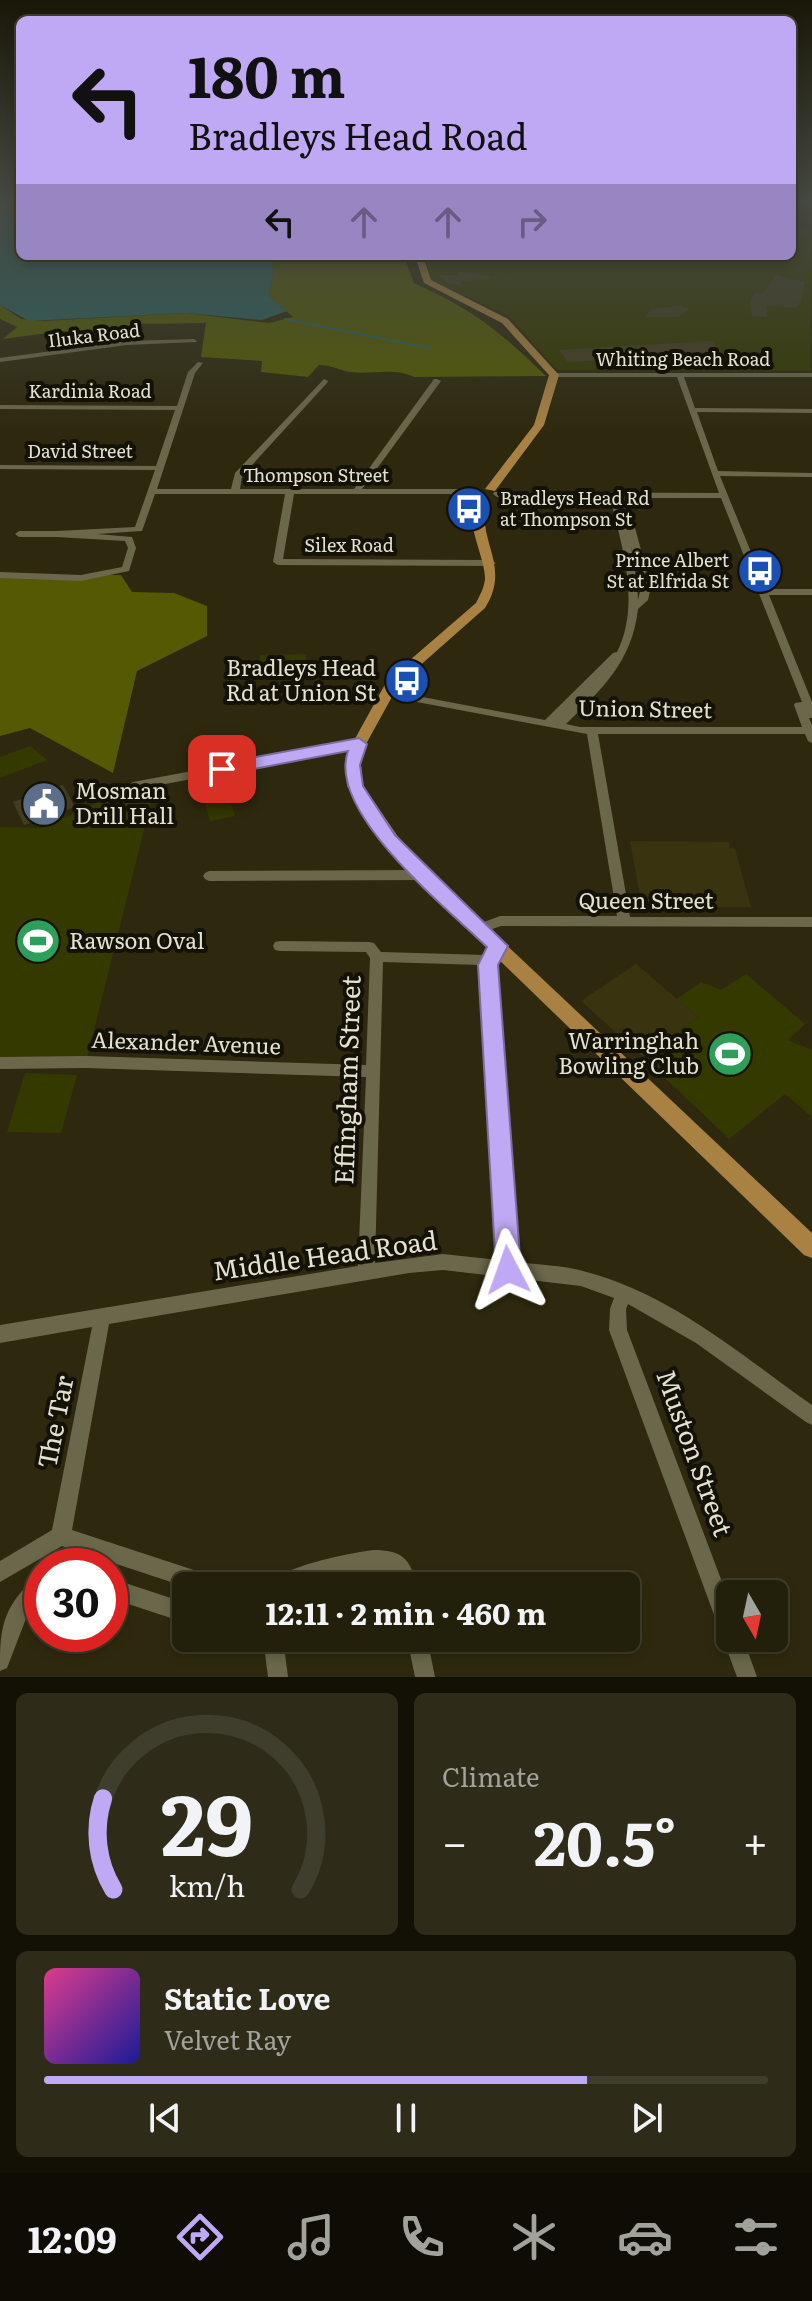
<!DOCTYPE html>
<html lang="en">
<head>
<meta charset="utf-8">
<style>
  :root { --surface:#221f0a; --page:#2e2c18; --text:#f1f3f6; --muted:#a2a29c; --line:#3f3d2b; --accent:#bfa8f4 }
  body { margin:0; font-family:Literata,serif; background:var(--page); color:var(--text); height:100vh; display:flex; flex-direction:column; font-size:30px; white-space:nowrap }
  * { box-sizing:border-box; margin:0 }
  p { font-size:26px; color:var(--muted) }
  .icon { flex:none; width:44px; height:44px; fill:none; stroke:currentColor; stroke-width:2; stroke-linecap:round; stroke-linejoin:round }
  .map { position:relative; height:1677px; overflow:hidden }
  .side { display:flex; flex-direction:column; gap:16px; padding:16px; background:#131106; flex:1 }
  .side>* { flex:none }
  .guide { position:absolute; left:16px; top:16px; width:780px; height:244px; border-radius:12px; box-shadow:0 4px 12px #0003,0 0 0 2px var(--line); background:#bfa8f4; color:#111; overflow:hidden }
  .needle { width:52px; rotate:171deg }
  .controls { position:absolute; left:716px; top:1580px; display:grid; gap:16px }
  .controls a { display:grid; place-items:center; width:72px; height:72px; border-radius:12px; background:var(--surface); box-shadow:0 4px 12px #0003,0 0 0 2px var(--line); font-size:40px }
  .speed { position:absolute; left:24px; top:1548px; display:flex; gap:16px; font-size:40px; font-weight:700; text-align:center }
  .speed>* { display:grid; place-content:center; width:104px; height:104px; border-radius:50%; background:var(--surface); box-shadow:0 4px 12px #0003,0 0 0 2px var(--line); line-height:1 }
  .speed .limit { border:12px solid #d22; background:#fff; color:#111 }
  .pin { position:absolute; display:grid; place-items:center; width:68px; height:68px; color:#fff; margin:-34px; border-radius:16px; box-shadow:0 4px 12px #0006 }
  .me { position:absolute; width:88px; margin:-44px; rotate:356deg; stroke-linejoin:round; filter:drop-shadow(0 0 6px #0008) }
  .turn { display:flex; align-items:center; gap:28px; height:168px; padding:0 40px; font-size:36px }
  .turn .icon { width:104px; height:104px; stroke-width:2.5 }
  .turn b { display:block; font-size:56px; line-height:68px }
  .lanes { display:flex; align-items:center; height:76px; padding:0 40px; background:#0003; justify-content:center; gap:40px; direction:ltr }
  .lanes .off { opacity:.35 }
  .big { font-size:60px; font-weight:700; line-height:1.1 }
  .side .tile { flex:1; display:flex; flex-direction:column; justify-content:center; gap:12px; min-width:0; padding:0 28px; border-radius:12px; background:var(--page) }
  .side .dial { align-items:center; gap:0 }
  .dial svg { height:208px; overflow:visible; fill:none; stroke:var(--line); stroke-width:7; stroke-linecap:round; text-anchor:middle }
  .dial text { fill:var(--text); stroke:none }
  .song { display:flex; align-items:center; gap:24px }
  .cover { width:96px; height:96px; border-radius:12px; background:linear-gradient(135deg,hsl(330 70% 55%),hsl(240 70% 35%)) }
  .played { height:8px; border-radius:4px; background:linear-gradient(90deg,var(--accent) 75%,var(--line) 75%) }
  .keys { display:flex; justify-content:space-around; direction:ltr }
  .heat { display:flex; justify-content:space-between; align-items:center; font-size:44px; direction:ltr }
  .side .tiles { flex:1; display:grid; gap:16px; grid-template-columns:1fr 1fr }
  .tile:last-child { grid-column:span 2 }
  .trip { position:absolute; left:172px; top:1572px; width:468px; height:80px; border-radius:12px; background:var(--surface); box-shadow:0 4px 12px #0003,0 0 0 2px var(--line); font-weight:700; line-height:80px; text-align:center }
  .menu { display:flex; height:128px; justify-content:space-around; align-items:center; background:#0e0c04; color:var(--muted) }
  .menu .icon { width:56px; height:56px }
  .menu .current { color:var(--accent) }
  .menu b { font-size:36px; color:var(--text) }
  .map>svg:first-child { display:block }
  .built { fill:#393310 }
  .green { fill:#343900 }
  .forest { fill:#535a03 }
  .water { fill:#296363 }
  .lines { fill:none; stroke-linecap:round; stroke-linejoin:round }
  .stream { stroke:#296363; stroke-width:2 }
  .building { fill:#423d22 }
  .minor { fill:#6b674a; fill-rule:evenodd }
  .major { fill:#a98243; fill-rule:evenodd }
  .route { fill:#bfa8f4; stroke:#7c6d9f; stroke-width:2 }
  .labels { text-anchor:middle; stroke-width:8; stroke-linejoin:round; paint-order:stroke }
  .far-street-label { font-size:18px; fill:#e3e1d1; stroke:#141207 }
  .far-poi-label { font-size:18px; fill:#e3e1d1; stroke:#141207; text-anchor:start }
  .poi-label { font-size:22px; fill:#e3e1d1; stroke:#141207; text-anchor:end }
  .street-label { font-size:22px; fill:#e3e1d1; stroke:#141207 }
  .near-street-label { font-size:26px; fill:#e3e1d1; stroke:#141207 }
</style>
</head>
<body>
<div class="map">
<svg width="812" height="1677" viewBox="0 0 812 1677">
  <rect width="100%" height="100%" fill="#2e290e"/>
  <!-- built -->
  <g class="built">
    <polygon points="630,841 729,842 730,848 735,849 751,907 642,907"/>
    <polygon points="636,964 698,1017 643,1057 581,1001"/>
  </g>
  <!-- green -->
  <g class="green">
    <polygon points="792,223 812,233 810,371 557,370 509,316 431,280 424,256 792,256"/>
    <polygon points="306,654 306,666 259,668 260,655"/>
    <polygon points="30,746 47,760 0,778 0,757"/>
    <polygon points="225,782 235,816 210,821 200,787"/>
    <polygon points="133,786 153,794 86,1062 0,1063 0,827 42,828"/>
    <polygon points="746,974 805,1024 788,1040 812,1050 812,1117 785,1094 729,1139 643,1057 698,1017 677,999 701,982 721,990"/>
    <polygon points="25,1073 77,1075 61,1133 7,1132"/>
  </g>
  <!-- forest -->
  <g class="forest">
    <path d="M268,256H404L414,283C472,309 501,332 546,376L414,377C393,367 372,375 350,372C339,370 331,365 319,365L308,377L261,372L262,361L201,357L206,323L139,324L96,332L62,331L3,339L17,327L0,319V305L21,319L43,321L186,313L269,323L293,317L269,296L274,266Z"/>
    <polygon points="121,575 132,592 174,593 207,606 207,636 137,671 113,773 30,728 0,736 0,576"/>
  </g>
  <!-- water -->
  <polygon class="water" points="0,201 20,201 20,256 268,256 274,266 269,296 287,311 262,320 186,313 29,321 0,305"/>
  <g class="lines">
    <!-- stream -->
    <polyline class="stream" points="285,319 430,348"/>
  </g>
  <!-- building -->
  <g class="building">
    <polygon points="457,271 489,276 489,279 461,281 462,286 447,283 438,275 458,275"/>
    <polygon points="776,275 805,282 800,302 795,308 766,305 767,317 752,316 750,303 754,293 762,294"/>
    <polygon points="678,306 690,309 678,317 645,317 652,309"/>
    <polygon points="712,341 722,353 568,362 559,350"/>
    <polygon points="63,785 75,807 24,825 13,802"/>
  </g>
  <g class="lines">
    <!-- minor -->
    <g class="minor">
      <polygon points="194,339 197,341 196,342 127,345 0,362 0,358 127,341"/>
      <polygon points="198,362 203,363 195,373 157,489 231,489 235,473 324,379 328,381 327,383 242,476 240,489 354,489 434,379 437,379 441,381 362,489 480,489 484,492 483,494 294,494 283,559 491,560 496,563 491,566 278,565 273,562 285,494 155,494 142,531 97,534 132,537 136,548 129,571 81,581 0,578 0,572 81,575 122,567 128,548 125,541 57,537 19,537 15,534 19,531 57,531 135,527 155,470 0,469 0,465 156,466 175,410 0,409 0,405 177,406 188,372"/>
      <path d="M551,373H812V377H684L695,408L812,409V413L697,412L718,471L812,473V477L720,476L766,589H812V595H769L812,702V718H809L812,725V743L808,741L805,734H598L630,917H812V927L501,926L481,933L476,931L475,928L476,925L500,916H617L587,734L385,696L380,693L385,690L545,720L613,653L617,652C641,604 622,546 610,498L497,497L493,494L494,492L719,493L677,377H554L550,375ZM627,498H721L802,702L795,703L794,705L802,727H580L566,724C602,689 632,662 638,609L648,600L651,587ZM631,547L641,587L638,600L637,583Z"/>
      <polygon points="359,740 365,744 363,747 133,790 127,786 133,782"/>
      <polygon points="425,870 429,872 431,875 429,878 425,880 209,881 205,879 203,876 205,873 209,871"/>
      <path d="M280,941L369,942L374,943L381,952L487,955L489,951L494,950L499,951L501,955L495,965L516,1262C538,1265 562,1265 583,1271C670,1293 741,1355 812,1405V1425L806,1422L696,1343L628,1304L626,1309L627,1330L730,1603V1638H743L757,1677H737L609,1330L610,1309L614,1298L581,1286L443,1270L409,1273L109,1324L72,1530L212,1576L219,1579L222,1586L186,1587L62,1546L0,1582V1561L52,1530L92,1327L0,1343V1325L358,1266L366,1077L86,1068L0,1069V1057L86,1056L366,1065L370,958L366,952L280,951L275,950L273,946L275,942ZM383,962L481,965L499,1260L443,1254L375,1263Z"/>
      <path d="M373,1550C402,1550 410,1558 417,1586H397L395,1577L390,1571L373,1570L356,1572L301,1586H268L271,1579C303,1563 338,1555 373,1550Z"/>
      <path d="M42,1574V1599L27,1616L7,1668L0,1671C0,1639 0,1616 22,1591C29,1584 33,1578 42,1574Z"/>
      <polygon points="110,1578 186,1603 186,1623 110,1598"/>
      <polygon points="263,1638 283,1638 288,1677 268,1677"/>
      <polygon points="407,1638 427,1638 435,1677 415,1677"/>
    </g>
    <!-- major -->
    <g class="major">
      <polygon points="415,256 423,256 431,280 508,319 559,375 544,425 495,491 485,489 534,425 549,375 502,323 424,283"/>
      <path d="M482,493L488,496C473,540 513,563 485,608L399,684L360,755L363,786L410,854L812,1233V1258L804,1255L398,862L347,786L346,755L388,679L476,603C480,595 484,588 485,579C486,556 456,507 482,493Z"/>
    </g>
  </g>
  <!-- sky -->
  <linearGradient id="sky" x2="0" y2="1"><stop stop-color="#191708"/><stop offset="0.46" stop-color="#464941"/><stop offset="1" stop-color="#464941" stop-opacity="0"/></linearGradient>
  <rect width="812" height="436" fill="url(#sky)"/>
  <!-- route -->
  <path class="route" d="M359,738L367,744L360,765L363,786L395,835L508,946L498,965L521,1270L517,1278L508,1282L500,1278L496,1270L478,965L487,947C447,908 326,812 348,751L222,775L213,769L222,763Z"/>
  <!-- icons -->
  <defs>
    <g id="bus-disc" transform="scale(2.3)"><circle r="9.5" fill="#1a4fb4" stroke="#141207"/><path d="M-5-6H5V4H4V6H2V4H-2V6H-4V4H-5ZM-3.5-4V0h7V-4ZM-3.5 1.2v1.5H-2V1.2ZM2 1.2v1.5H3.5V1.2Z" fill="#fff"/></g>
    <g id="civic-disc" transform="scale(2.3)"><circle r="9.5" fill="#5c6f8a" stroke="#141207"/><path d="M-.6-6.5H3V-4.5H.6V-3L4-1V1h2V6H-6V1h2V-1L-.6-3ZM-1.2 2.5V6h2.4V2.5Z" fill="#fff"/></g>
    <g id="stadium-disc" transform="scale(2.3)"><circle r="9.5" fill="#2e9e5b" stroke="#141207"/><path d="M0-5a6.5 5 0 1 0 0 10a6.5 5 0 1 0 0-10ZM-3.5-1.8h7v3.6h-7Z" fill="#fff"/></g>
  </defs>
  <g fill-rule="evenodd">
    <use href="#bus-disc" x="469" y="509"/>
    <use href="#bus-disc" x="760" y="571"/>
    <use href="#bus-disc" x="407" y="681"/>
    <use href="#civic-disc" x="44" y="804"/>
    <use href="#stadium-disc" x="38" y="941"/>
    <use href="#stadium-disc" x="730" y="1054"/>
  </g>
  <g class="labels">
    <!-- far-street labels -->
    <g class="far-street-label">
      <text transform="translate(94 336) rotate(-7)" y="6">Iluka Road</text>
      <text x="683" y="366">Whiting Beach Road</text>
      <text x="90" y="398">Kardinia Road</text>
      <text x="80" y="458">David Street</text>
      <text x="316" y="482">Thompson Street</text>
      <text x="349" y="552">Silex Road</text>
    </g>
    <!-- far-poi labels -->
    <g class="far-poi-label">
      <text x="500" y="505">Bradleys Head Rd<tspan x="500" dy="21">at Thompson St</tspan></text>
      <text x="729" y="567" text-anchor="end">Prince Albert<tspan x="729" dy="21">St at Elfrida St</tspan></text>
    </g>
    <!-- poi labels -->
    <g class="poi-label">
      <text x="376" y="676">Bradleys Head<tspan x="376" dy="25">Rd at Union St</tspan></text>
      <text x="75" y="799" text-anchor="start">Mosman<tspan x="75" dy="25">Drill Hall</tspan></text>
      <text x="69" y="949" text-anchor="start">Rawson Oval</text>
      <text x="699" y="1049">Warringhah<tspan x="699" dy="25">Bowling Club</tspan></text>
    </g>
    <!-- street labels -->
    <g class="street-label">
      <text transform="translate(645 709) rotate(1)" y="8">Union Street</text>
      <text x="646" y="909">Queen Street</text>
      <text transform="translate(186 1043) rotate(2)" y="8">Alexander Avenue</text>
    </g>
    <!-- near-street labels -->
    <g class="near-street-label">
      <text transform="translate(348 1080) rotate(-88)" y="9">Effingham Street</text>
      <text transform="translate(325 1256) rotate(-8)" y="9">Middle Head Road</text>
      <text transform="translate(56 1422) rotate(-79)" y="9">The Tar</text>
      <text transform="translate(694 1453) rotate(70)" y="9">Muston Street</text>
    </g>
  </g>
</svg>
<div class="controls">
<a><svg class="needle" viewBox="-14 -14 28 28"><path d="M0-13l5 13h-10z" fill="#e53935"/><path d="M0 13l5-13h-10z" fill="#a2a29c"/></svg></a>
</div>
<div class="speed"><div class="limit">30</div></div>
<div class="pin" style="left:222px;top:769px;background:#d93025"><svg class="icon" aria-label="arrive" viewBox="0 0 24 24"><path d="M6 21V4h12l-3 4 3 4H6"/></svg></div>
<svg class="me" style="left:508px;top:1270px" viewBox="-20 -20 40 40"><path d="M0-17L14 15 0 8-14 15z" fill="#bfa8f4" stroke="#fff" stroke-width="4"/></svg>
<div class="trip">12:11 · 2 min · 460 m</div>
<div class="guide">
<div class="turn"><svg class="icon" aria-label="left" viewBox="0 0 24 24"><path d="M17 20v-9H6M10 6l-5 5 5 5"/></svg><div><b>180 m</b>Bradleys Head Road</div></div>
<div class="lanes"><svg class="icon" aria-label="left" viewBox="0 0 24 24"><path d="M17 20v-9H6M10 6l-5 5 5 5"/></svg><svg class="icon off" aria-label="ahead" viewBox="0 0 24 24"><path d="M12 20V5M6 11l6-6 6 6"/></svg><svg class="icon off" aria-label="ahead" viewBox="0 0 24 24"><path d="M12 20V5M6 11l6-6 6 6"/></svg><svg class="icon off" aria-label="right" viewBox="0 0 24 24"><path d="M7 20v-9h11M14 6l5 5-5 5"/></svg></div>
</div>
</div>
<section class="side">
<div class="tiles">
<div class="tile dial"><svg viewBox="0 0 100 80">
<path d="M14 69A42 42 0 1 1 86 69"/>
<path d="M14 69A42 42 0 0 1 10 34" stroke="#bfa8f4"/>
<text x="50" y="56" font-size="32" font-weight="700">29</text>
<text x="50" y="72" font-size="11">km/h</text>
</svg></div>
<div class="tile"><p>Climate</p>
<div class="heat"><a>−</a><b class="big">20.5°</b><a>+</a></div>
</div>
<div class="tile">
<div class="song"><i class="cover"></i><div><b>Static Love</b><p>Velvet Ray</p></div></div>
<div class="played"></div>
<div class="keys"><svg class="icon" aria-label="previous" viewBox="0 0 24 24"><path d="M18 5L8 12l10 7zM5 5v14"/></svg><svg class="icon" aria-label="pause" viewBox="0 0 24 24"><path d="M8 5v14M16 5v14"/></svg><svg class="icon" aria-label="next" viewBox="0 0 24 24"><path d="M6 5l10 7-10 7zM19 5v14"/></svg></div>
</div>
</div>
</section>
<nav class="menu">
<b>12:09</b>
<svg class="icon current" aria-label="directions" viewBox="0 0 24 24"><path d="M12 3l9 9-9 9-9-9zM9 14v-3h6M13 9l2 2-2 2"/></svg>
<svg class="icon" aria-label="music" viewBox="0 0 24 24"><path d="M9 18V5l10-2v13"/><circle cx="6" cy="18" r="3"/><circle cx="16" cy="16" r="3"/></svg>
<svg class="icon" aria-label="phone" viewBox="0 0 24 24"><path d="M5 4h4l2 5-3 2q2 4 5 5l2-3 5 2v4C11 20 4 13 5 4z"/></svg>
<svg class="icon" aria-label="climate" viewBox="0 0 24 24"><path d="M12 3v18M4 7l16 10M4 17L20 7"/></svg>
<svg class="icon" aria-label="car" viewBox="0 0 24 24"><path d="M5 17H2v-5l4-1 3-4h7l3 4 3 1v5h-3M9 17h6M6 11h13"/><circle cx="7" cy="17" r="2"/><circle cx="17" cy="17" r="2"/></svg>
<svg class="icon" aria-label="filters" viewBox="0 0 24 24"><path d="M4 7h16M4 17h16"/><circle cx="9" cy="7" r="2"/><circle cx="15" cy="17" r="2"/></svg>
</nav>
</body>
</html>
